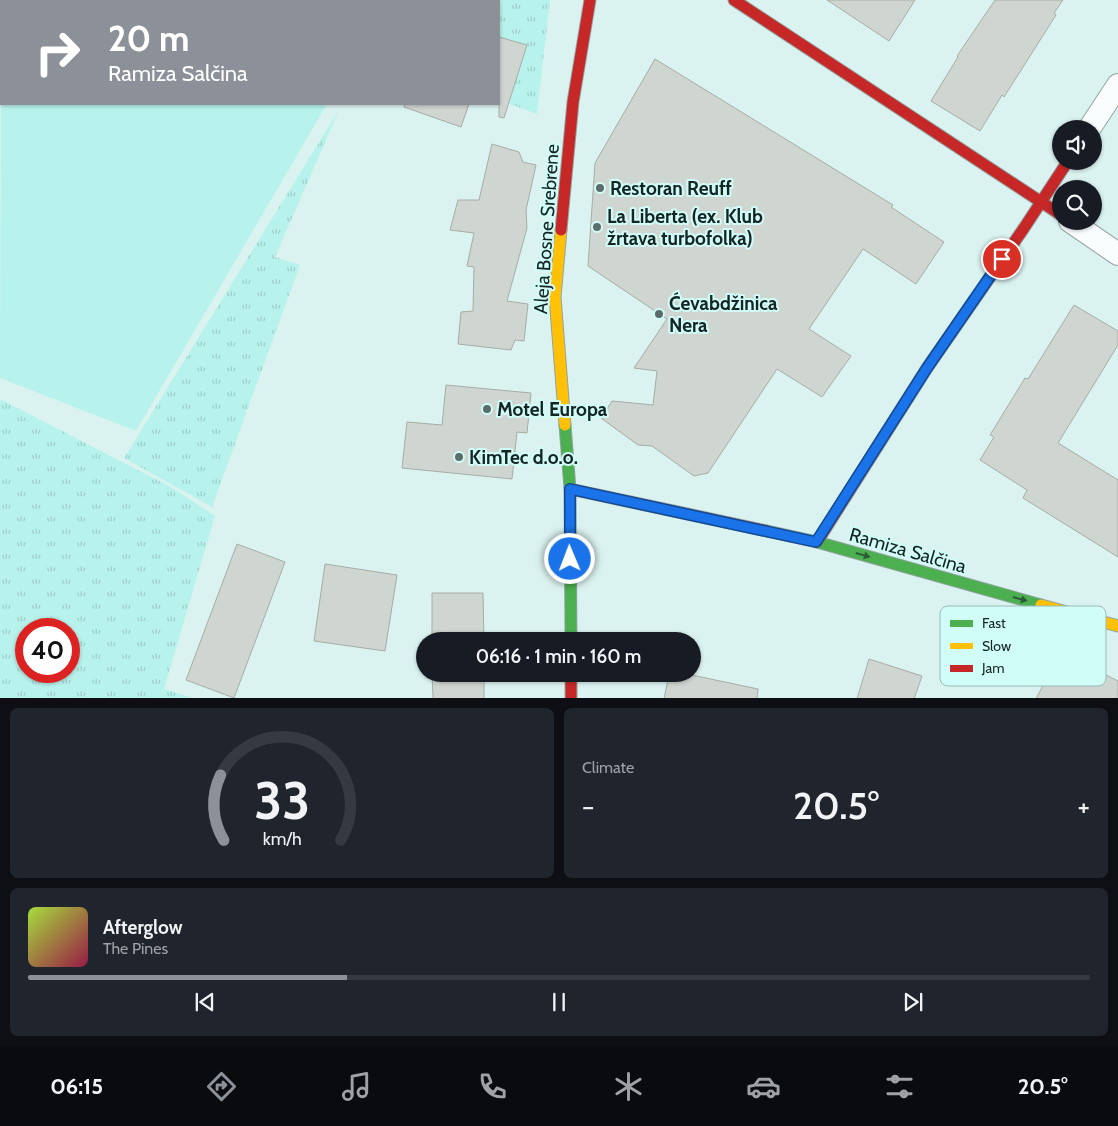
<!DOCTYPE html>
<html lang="en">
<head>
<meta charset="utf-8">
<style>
  :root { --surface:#171b24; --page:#20242c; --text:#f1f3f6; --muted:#9ea1a6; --line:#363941; --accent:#8c9099 }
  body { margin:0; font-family:Cabin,sans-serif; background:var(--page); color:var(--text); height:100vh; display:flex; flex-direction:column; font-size:19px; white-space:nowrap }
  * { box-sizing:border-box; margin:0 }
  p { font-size:16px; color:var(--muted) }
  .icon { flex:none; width:28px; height:28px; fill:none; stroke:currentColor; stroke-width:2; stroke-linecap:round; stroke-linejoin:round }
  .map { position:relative; height:698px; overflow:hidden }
  .drawer { display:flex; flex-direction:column; gap:10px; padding:10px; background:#0d0f14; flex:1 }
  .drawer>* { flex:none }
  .guide { position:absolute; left:0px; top:0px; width:500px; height:105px; box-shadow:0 1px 4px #0004; background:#8c9099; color:#fff; overflow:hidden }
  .controls { position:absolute; left:1052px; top:120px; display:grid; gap:10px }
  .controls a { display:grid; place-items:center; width:50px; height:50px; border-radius:50%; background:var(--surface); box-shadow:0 1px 4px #0004; font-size:25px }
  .speed { position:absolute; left:15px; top:618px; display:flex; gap:10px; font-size:25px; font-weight:700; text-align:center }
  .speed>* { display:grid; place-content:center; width:65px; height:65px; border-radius:50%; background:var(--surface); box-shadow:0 1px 4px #0004; line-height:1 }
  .speed .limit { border:8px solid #d22; background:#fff; color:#111 }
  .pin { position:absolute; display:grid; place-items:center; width:42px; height:42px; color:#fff; margin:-21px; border:2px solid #fff; border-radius:50%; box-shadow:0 1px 5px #0007 }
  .me { position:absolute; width:55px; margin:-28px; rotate:359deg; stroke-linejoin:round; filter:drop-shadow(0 0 4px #0008) }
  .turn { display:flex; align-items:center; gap:18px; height:105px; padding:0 25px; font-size:22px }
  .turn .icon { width:65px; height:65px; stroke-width:2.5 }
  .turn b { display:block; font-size:35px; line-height:42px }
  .big { font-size:38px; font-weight:600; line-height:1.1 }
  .drawer .widget { flex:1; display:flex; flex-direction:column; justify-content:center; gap:8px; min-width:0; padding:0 18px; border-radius:8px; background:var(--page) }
  .drawer .dial { align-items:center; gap:0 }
  .dial svg { height:130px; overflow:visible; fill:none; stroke:var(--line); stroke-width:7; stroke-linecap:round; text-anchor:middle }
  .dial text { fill:var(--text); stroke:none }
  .song { display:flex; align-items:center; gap:15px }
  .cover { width:60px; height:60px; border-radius:8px; background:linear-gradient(135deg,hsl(80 70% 55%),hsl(340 70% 35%)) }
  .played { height:5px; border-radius:2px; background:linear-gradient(90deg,var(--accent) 30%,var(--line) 30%) }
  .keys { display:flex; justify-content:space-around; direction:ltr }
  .heat { display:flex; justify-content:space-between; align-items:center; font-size:28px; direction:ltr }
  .drawer .tiles { flex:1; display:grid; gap:10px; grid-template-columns:1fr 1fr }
  .widget:last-child { grid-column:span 2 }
  .trip { position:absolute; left:416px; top:632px; width:285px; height:50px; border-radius:25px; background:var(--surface); box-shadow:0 1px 4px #0004; font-weight:600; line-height:50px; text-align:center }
  .tabs { display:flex; height:80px; justify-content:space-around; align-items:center; background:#090b0e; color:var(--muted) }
  .tabs .icon { width:35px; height:35px }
  .tabs .active { color:var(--accent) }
  .tabs b { font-size:22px; color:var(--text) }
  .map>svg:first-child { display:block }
  .grass { fill:url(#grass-tufts); fill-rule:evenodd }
  .garden { fill:#b8f2ec }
  .building { fill:#cfd5d0; stroke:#a6aca6 }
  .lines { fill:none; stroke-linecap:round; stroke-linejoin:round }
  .street-casing { stroke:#92a4a2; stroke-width:24 }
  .fast-casing { stroke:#92a4a2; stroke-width:13 }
  .slow-casing { stroke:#92a4a2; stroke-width:13 }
  .jam-casing { stroke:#92a4a2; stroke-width:13 }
  .street { stroke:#fafdfd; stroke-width:22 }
  .fast { stroke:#4caf50; stroke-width:11 }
  .slow { stroke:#ffc107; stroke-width:11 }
  .jam { stroke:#c62828; stroke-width:11 }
  .oneway { fill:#2b5c36 }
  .route-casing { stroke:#114b97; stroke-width:12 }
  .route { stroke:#1a73e8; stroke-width:9 }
  .poi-dot { fill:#5a6d6b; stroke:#d1fdf8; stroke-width:2 }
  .labels { text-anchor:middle; stroke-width:4; stroke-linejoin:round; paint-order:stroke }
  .poi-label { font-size:19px; font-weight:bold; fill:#152524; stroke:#d1fdf8; text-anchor:start }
  .street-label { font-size:19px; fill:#152524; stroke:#d1fdf8 }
  .key { fill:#d1fdf8; stroke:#99bcb8; stroke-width:1 }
  .key-label { font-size:14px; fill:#152524 }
</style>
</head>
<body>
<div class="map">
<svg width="1118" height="699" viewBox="0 0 1118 699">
  <defs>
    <pattern id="grass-tufts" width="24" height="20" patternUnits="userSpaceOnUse" patternTransform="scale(1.25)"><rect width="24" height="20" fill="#b8f2ec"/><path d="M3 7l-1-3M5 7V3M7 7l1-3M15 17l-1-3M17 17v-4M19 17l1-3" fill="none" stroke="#9dcfca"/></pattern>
  </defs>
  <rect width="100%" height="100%" fill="#dbf3f0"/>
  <!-- grass -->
  <g class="grass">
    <polygon points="238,0 550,0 537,114 499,100 499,1"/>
    <polygon points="339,110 275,257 300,265 212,507 124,458"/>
    <path d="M0,399L171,487L215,516L164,689L193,698H0ZM26,629H69V671H26Z"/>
  </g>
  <!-- garden -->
  <g class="garden">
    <polygon points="48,0 225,0 228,1 47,1"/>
    <polygon points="1,71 1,104 327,104 136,431 0,378"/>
  </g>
  <!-- building -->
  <g class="building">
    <polygon points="827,0 915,0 889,41"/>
    <polygon points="995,0 1063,0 1054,13 1056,15 1004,97 1002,95 980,131 931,101 958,57 957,56"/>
    <polygon points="499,37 527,45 504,118 499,117"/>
    <polygon points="655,59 893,205 891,207 944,242 916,284 863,249 809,329 851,356 822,397 777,369 708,473 694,476 652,446 638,445 601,418 612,401 653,405 657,371 634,368 667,319 588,266 595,163"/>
    <polygon points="405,104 469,104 461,127 404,107"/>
    <polygon points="492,144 519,152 523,162 536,165 526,210 527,228 507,301 528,304 524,341 515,340 511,350 458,344 461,312 473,311 474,267 467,266 474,233 450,230 458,200 479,200"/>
    <polygon points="1074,305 1118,331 1118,345 1058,443 1118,480 1118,557 1023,498 1027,490 980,460 994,437 990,435 1025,378 1028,379"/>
    <polygon points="446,385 531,393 527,433 517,432 512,479 402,468 407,422 442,425"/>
    <polygon points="237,544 285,562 234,698 186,680"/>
    <polygon points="325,564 397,575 385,651 314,641"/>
    <polygon points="432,593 483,593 484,641 432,641"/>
    <polygon points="1060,652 1118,681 1118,699 1036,699"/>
    <polygon points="869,659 922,676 914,699 857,699"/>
    <polygon points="432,674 484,674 484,699 433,699"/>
    <polygon points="669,674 687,674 758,689 757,699 664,699"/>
  </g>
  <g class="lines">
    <!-- street casing -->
    <g class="street-casing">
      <g id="street">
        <polyline points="1089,129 1118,85"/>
        <polyline points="1070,221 1118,254"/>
      </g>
    </g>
    <!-- fast casing -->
    <g class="fast-casing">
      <g id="fast">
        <polyline points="565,425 570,489 571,641"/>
        <polyline points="767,531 817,542 1041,605"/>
      </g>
    </g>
    <!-- slow casing -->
    <g class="slow-casing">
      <g id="slow">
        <polyline points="561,230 555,297 565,425"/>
        <polyline points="1041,605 1118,626"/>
      </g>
    </g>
    <!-- jam casing -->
    <g class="jam-casing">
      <g id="jam">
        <polyline points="734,0 1061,215"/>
        <polyline points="561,230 573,102 590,0"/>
        <polyline points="570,489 767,531"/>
        <polyline points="817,542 927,368 1024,228 1068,161"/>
        <polyline points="571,674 571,699"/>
      </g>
    </g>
    <!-- street -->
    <use href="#street" class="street"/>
    <!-- fast -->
    <use href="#fast" class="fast"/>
    <!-- slow -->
    <use href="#slow" class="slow"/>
    <!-- jam -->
    <use href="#jam" class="jam"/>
  </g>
  <!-- one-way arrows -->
  <defs><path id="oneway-solid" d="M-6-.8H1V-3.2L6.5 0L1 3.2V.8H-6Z" transform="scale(1.25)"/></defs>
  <g class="oneway">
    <use href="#oneway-solid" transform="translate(863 555) rotate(16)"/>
    <use href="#oneway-solid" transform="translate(1020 599) rotate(15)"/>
  </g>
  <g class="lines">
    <!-- route casing -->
    <g class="route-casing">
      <polyline id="route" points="570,559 570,489 816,542 927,368 1002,259"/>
    </g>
    <!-- route -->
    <use href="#route" class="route"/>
  </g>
  <!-- markers -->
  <g class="poi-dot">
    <circle cx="600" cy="188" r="5"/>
    <circle cx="597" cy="227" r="5"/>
    <circle cx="659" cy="314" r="5"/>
    <circle cx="487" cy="409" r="5"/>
    <circle cx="459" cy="457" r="5"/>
  </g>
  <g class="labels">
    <!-- poi labels -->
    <g class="poi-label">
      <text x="610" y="195">Restoran Reuff</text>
      <text x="607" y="223">La Liberta (ex. Klub<tspan x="607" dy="22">žrtava turbofolka)</tspan></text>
      <text x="669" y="310">Ćevabdžinica<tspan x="669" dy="22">Nera</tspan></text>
      <text x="497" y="416">Motel Europa</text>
      <text x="469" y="464">KimTec d.o.o.</text>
    </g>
    <!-- street labels -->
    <g class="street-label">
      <text transform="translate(546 229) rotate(-86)" y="7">Aleja Bosne Srebrene</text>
      <text transform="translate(908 550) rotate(16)" y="7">Ramiza Salčina</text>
    </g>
  </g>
  <!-- legend -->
  <rect x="940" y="606" width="166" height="80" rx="8" class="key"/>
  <rect x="950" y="620" width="23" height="7" fill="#4caf50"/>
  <rect x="950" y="643" width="23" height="6" fill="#ffc107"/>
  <rect x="950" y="665" width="23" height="7" fill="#c62828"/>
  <g class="key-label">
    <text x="982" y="628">Fast</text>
    <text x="982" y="651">Slow</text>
    <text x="982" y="673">Jam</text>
  </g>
</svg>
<div class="controls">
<a><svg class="icon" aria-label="sound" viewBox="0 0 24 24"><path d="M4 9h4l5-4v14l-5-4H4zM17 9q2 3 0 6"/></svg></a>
<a><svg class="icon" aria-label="search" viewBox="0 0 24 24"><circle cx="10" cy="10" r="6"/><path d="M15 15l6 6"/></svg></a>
</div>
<div class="speed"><div class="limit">40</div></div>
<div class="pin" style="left:1002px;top:259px;background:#d93025"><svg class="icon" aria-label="arrive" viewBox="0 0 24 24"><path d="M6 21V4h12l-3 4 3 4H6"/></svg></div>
<svg class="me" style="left:570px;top:559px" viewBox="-20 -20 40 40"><circle r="17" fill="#1a73e8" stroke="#fff" stroke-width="3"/><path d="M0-11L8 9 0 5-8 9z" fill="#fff"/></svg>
<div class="trip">06:16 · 1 min · 160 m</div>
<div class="guide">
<div class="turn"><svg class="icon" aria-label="right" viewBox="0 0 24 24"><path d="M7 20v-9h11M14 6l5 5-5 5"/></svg><div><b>20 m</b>Ramiza Salčina</div></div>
</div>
</div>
<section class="drawer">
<div class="tiles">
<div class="widget dial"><svg viewBox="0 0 100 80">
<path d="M14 69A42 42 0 1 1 86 69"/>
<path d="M14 69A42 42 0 0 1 12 29" stroke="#8c9099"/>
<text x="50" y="56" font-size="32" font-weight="700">33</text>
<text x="50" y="72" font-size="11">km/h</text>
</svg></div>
<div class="widget"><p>Climate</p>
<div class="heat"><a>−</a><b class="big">20.5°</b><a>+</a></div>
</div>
<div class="widget">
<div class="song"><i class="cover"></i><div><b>Afterglow</b><p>The Pines</p></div></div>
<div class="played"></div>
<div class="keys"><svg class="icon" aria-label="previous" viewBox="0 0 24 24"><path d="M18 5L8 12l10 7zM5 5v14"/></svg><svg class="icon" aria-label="pause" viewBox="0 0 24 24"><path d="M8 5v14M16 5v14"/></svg><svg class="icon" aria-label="next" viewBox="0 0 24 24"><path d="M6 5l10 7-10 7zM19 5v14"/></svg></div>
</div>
</div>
</section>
<nav class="tabs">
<b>06:15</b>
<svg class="icon active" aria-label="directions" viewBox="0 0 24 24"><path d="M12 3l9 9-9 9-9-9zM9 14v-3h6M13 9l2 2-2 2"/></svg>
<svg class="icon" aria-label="music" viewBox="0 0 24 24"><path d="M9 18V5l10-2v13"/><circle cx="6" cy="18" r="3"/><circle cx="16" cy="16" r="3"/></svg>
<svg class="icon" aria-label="phone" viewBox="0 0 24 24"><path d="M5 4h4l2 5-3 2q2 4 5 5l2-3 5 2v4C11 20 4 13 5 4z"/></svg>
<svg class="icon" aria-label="climate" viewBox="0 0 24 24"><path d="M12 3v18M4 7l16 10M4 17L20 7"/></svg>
<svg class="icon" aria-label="car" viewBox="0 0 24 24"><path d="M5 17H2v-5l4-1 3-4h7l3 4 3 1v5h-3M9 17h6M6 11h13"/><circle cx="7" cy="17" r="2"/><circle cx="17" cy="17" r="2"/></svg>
<svg class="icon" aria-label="filters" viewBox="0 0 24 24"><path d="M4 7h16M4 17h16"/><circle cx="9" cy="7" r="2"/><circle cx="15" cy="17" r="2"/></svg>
<b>20.5°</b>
</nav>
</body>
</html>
